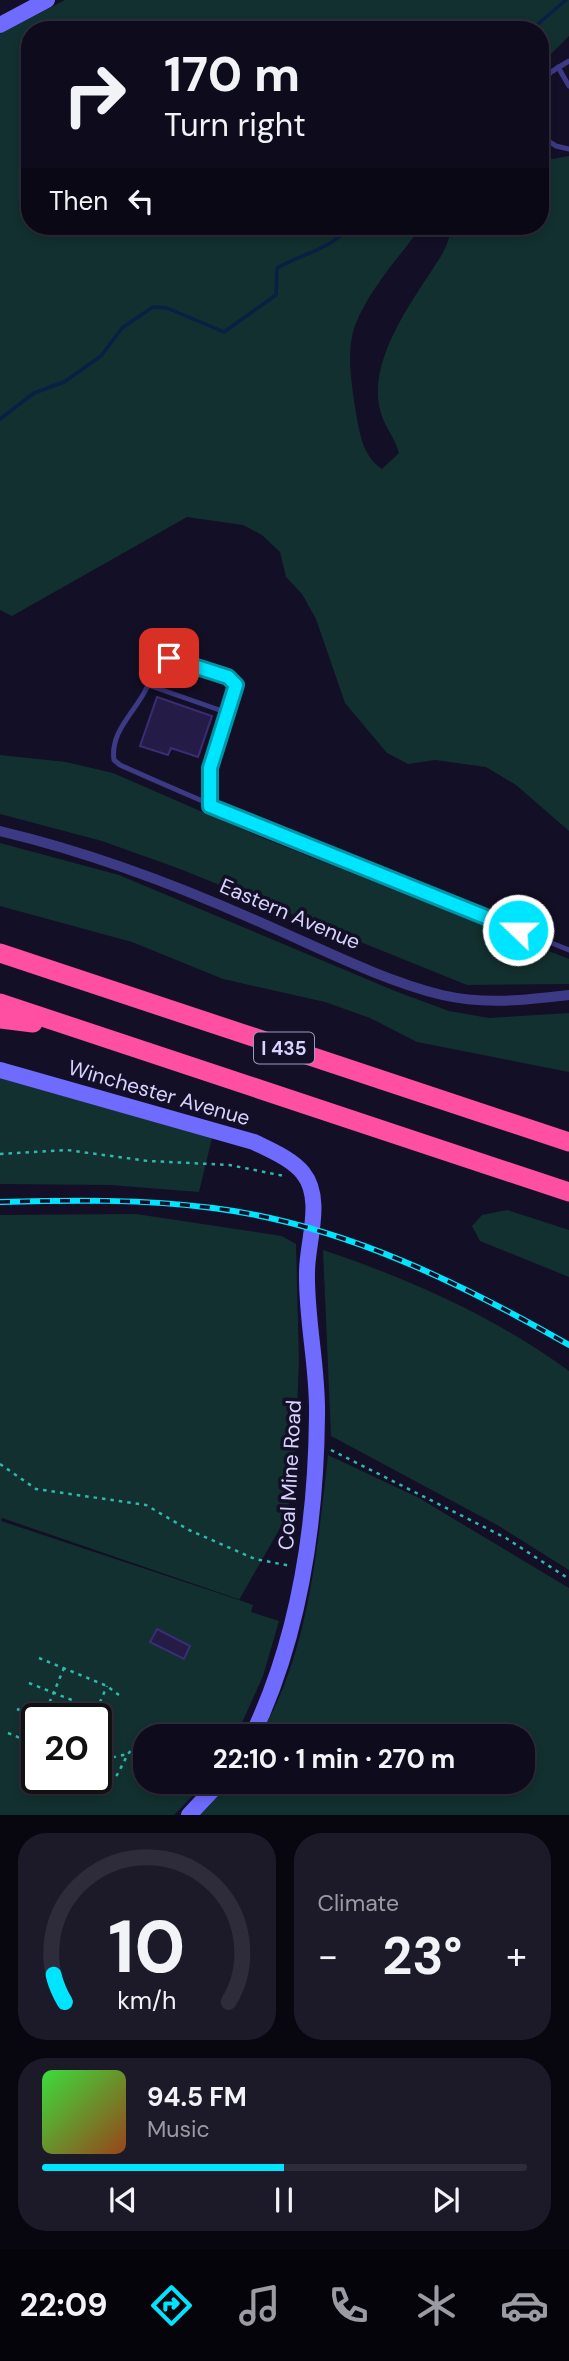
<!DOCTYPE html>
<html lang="en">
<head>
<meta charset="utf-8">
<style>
  :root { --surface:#0e0b1c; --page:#1c1929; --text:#f1f3f6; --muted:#9b9ba3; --line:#2e2b3b; --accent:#00e5ff }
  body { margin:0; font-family:"DM Sans",sans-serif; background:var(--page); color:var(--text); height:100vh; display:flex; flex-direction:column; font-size:26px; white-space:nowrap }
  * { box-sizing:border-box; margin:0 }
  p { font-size:23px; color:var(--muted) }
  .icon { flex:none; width:38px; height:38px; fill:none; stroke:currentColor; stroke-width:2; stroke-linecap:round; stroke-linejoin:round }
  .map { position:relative; height:1815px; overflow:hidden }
  .panel { display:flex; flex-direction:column; gap:18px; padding:18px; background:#08060f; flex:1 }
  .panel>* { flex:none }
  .banner { position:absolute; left:21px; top:21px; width:528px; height:214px; border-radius:28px; box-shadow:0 4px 10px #0003,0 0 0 2px var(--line); background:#0e0b1c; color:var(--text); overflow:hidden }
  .speed { position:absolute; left:21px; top:1703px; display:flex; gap:14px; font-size:35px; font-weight:700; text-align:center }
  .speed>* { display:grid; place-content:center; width:91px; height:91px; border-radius:50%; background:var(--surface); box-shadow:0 4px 10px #0003,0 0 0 2px var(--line); line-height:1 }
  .speed .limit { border:4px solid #111; border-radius:10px; background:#fff; color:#111 }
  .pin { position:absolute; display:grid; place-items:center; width:60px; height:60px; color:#fff; margin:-30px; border-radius:14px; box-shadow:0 4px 10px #0006 }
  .me { position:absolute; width:77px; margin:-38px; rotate:292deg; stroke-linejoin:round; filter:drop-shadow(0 0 5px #0008) }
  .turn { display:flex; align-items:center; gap:24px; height:147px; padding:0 28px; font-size:32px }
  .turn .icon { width:91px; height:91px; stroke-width:2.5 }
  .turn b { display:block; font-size:49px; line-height:60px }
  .then { display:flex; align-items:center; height:66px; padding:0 28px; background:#0003; gap:14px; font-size:26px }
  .big { font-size:52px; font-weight:700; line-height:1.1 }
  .panel .tile { flex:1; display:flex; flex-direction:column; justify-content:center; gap:10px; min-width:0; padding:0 24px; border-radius:28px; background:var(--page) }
  .panel .dial { align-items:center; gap:0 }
  .dial svg { height:182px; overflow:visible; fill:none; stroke:var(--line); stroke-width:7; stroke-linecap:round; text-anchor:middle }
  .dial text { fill:var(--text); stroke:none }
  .song { display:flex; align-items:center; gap:21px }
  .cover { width:84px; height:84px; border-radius:10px; background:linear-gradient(135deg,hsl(120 70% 55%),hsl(20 70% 35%)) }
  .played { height:7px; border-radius:4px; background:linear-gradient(90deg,var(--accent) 50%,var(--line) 50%) }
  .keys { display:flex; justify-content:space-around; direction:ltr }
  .heat { display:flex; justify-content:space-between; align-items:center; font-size:38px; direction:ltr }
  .panel .tiles { flex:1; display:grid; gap:18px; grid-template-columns:1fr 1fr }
  .tile:last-child { grid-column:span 2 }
  .trip { position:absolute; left:133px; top:1724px; width:402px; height:70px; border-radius:28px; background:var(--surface); box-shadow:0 4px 10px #0003,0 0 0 2px var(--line); font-weight:700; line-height:70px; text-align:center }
  .menu { display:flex; height:112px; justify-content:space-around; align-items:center; background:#06040b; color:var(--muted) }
  .menu .icon { width:49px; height:49px }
  .menu .on { color:var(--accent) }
  .menu b { font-size:32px; color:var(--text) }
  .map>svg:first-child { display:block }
  .green { fill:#12302f; fill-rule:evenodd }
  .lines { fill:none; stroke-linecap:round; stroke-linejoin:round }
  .stream { stroke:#0a1f44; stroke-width:3.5 }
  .building { fill:#241b47; stroke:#3b2d73; stroke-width:2 }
  .path { stroke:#2fb8b0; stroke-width:2.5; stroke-dasharray:3.5 5; stroke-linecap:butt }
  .lane { stroke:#3d3a85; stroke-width:5 }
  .street { stroke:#3d3a85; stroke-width:10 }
  .secondary { stroke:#6f6bff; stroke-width:16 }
  .highway { stroke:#ff4fa3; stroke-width:19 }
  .rail-casing { stroke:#00e5ff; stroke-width:6 }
  .rail { stroke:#130f26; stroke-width:3.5; stroke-dasharray:10; stroke-linecap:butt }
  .route-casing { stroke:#0095a6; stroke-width:18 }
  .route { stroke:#00e5ff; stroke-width:12 }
  .labels { text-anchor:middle; stroke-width:7; stroke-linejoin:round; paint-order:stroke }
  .shield { fill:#130f26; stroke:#9e99be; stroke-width:2 }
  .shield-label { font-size:19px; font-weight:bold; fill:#d9d4ff }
  .street-label { font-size:21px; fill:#d9d4ff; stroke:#130f26 }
</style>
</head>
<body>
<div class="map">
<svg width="569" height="1815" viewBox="0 0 569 1815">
  <rect width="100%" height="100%" fill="#130f26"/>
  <!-- green -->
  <g class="green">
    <path d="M65,0H569V36L541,64V30H30V226H422C400,256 371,287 356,323C345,350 352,386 356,413C360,435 363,456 382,469L399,453C395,439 388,431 383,419C361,365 415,298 441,256C447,247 449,236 453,226H541V161L569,156V831L516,785L486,767L435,760L408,764L387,753L345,703L316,619L302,594L286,577L280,552L262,535L243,525L187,517L12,616L0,610V34Z"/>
    <polygon points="0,755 66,762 113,773 260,837 569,959 569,984 467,985 180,869 102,841 0,814"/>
    <polygon points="0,843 119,875 395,991 449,1011 489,1018 569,1013 569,1072 417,1042 370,1018 325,1002 223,979 132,942 0,906"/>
    <polygon points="0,1078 212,1138 199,1192 110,1185 0,1184"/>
    <polygon points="507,1210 569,1230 569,1277 480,1241 472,1226 482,1215"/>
    <path d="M136,1214L282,1236L296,1244L299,1362L295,1454L287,1516L239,1600L253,1605L251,1612L279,1621L263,1676L236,1736H145V1782H206L174,1815H0V1215ZM2,1518L238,1599L239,1600L1,1521ZM37,1718H96V1778H37Z"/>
    <path d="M323,1250C410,1279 495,1317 569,1371V1570L499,1526L331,1436Z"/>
    <path d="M328,1455L419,1498L569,1588V1815H199L229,1782H523V1736H260C309,1651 317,1551 328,1455Z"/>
  </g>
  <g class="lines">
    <!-- stream -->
    <g class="stream">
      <polyline points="531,30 566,0"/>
      <path d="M0,419L34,393L64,382L101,356L122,328L153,307L167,308L224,332L276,295L277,268C301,254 332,249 350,226"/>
    </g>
  </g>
  <!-- building -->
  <g class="building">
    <polygon points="157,697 212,716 198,757 171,748 168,755 140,746"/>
    <polygon points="157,1629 190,1646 184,1659 150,1642"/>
  </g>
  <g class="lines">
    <!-- path -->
    <g class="path">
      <polyline points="0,1154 67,1150 148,1161 230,1165 284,1176"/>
      <polyline points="331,1450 506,1538 569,1579"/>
      <polyline points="0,1464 36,1489 146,1505 189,1530 255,1559 291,1566"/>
      <polyline points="39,1658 107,1686 119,1695"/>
      <polyline points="29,1683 97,1710"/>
      <polyline points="17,1709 40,1718"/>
      <polyline points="43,1718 64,1668"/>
      <polyline points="93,1718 107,1686"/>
      <polyline points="8,1733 37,1745"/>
      <polyline points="33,1743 37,1733"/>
      <polyline points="96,1761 128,1754"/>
      <polyline points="94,1778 108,1783 117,1775 128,1754 154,1722"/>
    </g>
    <!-- lane -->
    <g class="lane">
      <polyline points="558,67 569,86"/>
      <polyline points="541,85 551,72 569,61"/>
      <polyline points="541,136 556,146 569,149"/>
      <polyline points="148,685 228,713"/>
      <path d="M210,806V768L236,685L228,677L163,658C154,666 151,681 145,691C134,713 110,732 114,760L120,765C268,831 419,890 569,950"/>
    </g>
    <!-- street -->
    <path class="street" d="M0,831C89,852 172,883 255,920C316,946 378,979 442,995C485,1005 526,1000 569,995"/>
    <!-- secondary -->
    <g class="secondary">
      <polyline points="0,25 47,0"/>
      <path d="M0,1070L254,1142C270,1150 292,1159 303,1173C324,1199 307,1242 307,1272C306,1320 318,1367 317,1415C316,1525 300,1636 252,1736"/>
      <polyline points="189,1815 220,1782"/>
    </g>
    <!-- highway -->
    <g class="highway">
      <polyline points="0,953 569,1142"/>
      <polyline points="0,1003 569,1192"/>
      <polyline points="0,1019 33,1023"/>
    </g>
    <!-- rail casing -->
    <g class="rail-casing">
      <path id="rail" d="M0,1202C71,1200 143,1199 213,1208C340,1224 459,1282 569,1345"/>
    </g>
    <!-- rail -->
    <use href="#rail" class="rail"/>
  </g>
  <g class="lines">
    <!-- route casing -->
    <g class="route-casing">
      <polyline id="route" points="169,658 228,677 236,685 210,768 210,806 518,930"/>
    </g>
    <!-- route -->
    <use href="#route" class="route"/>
  </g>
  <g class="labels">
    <!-- shield labels -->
    <rect class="shield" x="254" y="1032.5" width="60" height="31" rx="5"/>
    <g class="shield-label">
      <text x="284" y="1055">I 435</text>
    </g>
    <!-- street labels -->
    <g class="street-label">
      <text transform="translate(290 914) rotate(23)" y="7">Eastern Avenue</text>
      <text transform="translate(159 1093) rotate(16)" y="7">Winchester Avenue</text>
      <text transform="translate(290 1475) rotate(-87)" y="7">Coal Mine Road</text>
    </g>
  </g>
</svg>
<div class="speed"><div class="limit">20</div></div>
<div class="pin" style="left:169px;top:658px;background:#d93025"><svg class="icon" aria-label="arrive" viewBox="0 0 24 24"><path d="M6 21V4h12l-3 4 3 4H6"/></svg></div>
<svg class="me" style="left:518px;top:930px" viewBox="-20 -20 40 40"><circle r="17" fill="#00e5ff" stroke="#fff" stroke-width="3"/><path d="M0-11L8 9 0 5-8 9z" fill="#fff"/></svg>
<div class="trip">22:10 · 1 min · 270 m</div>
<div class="banner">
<div class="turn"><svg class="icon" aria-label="right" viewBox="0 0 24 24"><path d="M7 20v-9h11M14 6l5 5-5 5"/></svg><div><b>170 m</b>Turn right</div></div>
<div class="then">Then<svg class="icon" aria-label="left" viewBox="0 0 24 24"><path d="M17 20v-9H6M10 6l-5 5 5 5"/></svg></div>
</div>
</div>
<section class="panel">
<div class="tiles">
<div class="tile dial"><svg viewBox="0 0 100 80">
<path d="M14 69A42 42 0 1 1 86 69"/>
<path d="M14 69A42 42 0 0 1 9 57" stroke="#00e5ff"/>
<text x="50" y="56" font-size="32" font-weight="700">10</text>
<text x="50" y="72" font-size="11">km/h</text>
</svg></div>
<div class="tile"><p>Climate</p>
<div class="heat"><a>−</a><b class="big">23°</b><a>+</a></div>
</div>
<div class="tile">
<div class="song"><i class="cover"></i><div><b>94.5 FM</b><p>Music</p></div></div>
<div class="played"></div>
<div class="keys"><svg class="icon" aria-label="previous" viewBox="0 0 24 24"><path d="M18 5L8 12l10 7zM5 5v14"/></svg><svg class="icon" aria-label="pause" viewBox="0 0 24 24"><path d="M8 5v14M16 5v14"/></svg><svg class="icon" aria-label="next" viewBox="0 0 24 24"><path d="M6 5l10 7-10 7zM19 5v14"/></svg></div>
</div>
</div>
</section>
<nav class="menu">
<b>22:09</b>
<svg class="icon on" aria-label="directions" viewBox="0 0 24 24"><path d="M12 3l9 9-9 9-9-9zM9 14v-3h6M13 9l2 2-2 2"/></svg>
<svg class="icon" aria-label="music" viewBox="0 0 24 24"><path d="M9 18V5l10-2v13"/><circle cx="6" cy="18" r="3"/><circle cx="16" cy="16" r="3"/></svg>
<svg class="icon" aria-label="phone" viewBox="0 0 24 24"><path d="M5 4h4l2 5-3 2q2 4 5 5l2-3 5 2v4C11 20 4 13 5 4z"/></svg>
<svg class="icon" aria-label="climate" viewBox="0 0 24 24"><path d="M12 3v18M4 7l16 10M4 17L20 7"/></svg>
<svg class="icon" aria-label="car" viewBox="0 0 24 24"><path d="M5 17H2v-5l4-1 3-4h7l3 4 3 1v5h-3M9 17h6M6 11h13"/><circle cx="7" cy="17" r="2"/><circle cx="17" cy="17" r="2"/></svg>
</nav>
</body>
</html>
